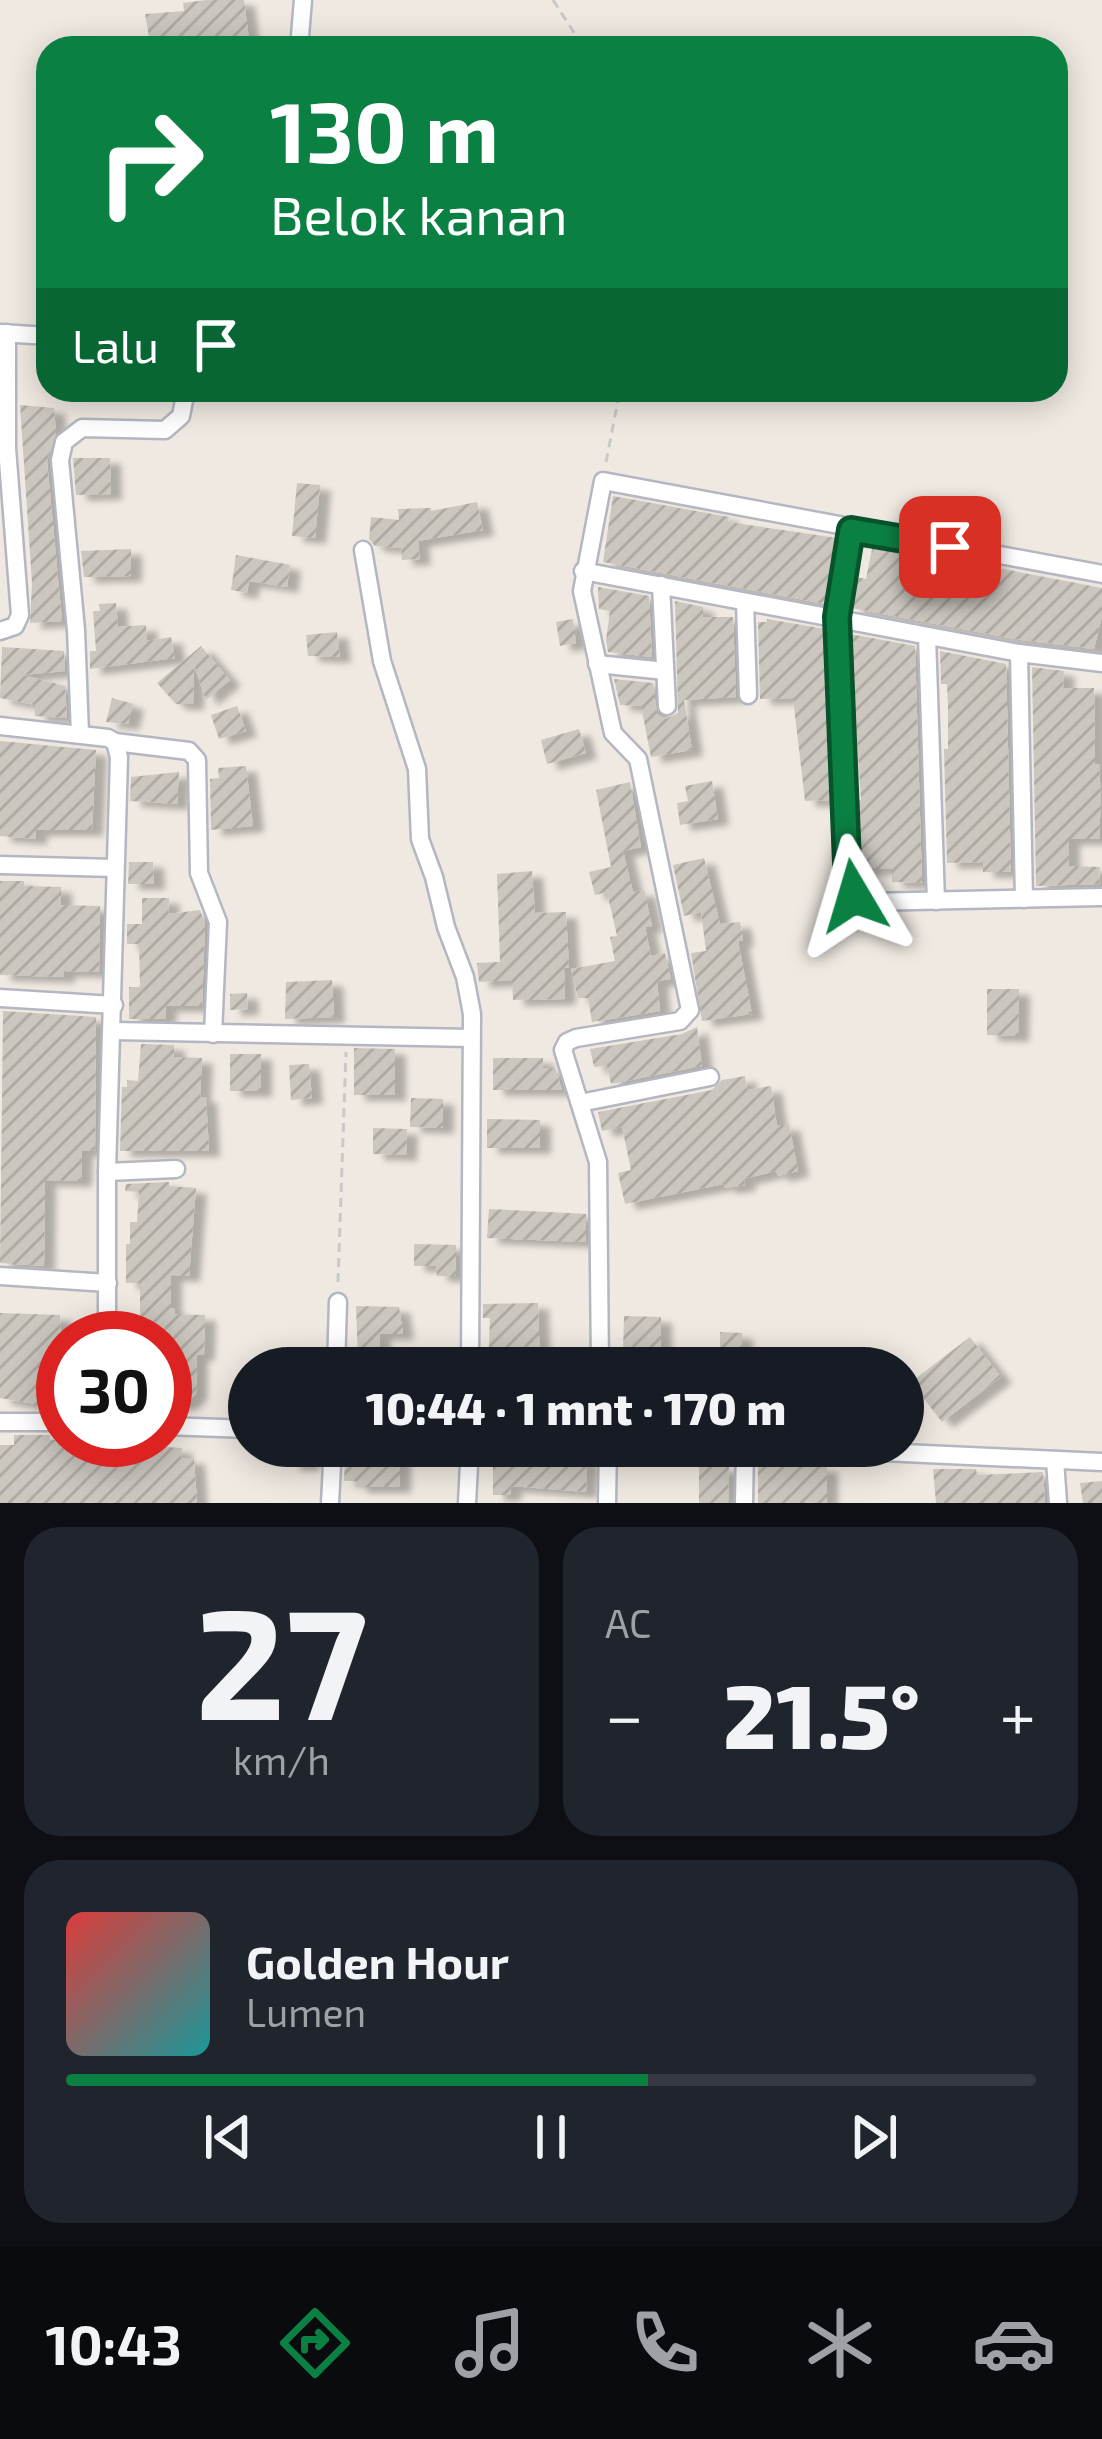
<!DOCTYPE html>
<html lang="id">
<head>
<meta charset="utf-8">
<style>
  :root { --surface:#171b24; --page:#20242c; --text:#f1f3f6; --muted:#9ea1a6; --line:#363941; --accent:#0b8043 }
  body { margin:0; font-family:"Exo 2",sans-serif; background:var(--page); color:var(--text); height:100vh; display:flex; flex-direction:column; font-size:45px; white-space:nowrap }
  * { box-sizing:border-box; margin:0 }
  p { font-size:39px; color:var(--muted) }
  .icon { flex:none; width:66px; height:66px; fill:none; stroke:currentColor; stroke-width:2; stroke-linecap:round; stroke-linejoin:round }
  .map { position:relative; height:1503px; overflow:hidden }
  .panel { display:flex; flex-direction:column; gap:24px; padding:24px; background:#0d0f14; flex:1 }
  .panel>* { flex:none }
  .top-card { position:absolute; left:36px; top:36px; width:1032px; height:366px; border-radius:36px; box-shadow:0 6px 30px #0003; background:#0b8043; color:#fff; overflow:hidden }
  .speed { position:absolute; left:36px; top:1311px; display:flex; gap:24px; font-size:60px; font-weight:700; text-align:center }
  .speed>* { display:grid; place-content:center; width:156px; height:156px; border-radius:50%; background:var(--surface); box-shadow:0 6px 30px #0003; line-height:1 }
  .speed .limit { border:18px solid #d22; background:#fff; color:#111 }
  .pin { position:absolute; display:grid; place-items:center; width:102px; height:102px; color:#fff; margin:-51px; border-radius:24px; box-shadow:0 6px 18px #0006 }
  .me { position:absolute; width:132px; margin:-66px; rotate:353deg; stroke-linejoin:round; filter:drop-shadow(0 0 9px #0008) }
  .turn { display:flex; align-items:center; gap:42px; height:252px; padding:0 36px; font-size:54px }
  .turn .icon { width:156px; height:156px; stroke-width:2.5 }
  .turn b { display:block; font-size:84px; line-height:102px }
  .then { display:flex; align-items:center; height:114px; padding:0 36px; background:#0003; gap:24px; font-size:45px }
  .big { font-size:90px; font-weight:800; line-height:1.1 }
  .panel .card { flex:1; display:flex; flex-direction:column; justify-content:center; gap:18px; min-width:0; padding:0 42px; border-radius:36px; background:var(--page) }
  .panel .dial { align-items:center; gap:0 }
  .dial b { font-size:156px; line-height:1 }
  .song { display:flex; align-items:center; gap:36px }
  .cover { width:144px; height:144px; border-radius:18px; background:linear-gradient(135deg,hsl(0 70% 55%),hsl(180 70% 35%)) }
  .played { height:12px; border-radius:6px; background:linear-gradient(90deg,var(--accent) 60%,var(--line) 60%) }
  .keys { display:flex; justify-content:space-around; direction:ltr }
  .heat { display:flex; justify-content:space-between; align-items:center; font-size:66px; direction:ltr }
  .panel .tiles { flex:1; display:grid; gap:24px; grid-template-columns:1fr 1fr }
  .card:last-child { grid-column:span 2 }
  .trip { position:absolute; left:228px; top:1347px; width:696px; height:120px; border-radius:60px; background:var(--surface); box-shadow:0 6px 30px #0003; font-weight:800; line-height:120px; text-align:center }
  .tab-bar { display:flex; height:192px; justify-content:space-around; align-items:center; background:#090b0e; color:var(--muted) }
  .tab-bar .icon { width:84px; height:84px }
  .tab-bar .active { color:var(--accent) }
  .tab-bar b { font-size:54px; color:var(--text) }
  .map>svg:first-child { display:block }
  .building { fill:url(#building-hatch); filter:url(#shadow) }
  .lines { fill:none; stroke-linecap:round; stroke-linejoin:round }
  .minor-casing { stroke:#b4b7c1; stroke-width:21 }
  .path { stroke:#c9c9c9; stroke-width:3; stroke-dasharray:9 6; stroke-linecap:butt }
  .minor { stroke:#fff; stroke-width:16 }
  .route-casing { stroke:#07532c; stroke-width:30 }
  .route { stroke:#0b8043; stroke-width:21 }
</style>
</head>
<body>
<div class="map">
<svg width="1102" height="1503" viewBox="0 0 1102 1503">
  <defs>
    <pattern id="building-hatch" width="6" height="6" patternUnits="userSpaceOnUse" patternTransform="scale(3)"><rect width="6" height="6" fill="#cbc7bf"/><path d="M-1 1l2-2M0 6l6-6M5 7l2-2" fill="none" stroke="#afaba4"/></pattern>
    <filter id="shadow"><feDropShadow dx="11" dy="6" stdDeviation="3" flood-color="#0004"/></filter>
  </defs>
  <rect width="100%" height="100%" fill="#efe9e1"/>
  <!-- building -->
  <g class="building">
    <polygon points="206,0 244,0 250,48 151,48 145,14 184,11 183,3"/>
    <polygon points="20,405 54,408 56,433 47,461 62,621 30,623 32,583"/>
    <polygon points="73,458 110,458 111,494 76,495"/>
    <polygon points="297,483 320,485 315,538 292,536"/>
    <polygon points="613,496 729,517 728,522 837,538 826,604 603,562"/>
    <polygon points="477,502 483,530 418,541 420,559 402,560 401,548 375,546 369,539 371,517 399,520 398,509 431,508 431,511"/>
    <polygon points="873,544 1102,588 1102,616 1094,649 1021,640 851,608 856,577 866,579"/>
    <polygon points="131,549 131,576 84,577 81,551"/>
    <polygon points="236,555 290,565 287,587 249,581 247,593 231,590"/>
    <polygon points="598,587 649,596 652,657 608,652 606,640 610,611 599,609"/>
    <polygon points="675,601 703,607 703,617 733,617 736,697 684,700 692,750 651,757 641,706 620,705 614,679 653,683 657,714 666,719 678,713"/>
    <polygon points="116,603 118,627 146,625 147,641 171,637 175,658 90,669 90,651 96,651 93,611 100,611 99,604"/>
    <polygon points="573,619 576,643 560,646 556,622"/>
    <polygon points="767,619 825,629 832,800 805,801 793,698 760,699 758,622 767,622"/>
    <polygon points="337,632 340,657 308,656 306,635"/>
    <polygon points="850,634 915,646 922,883 892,882 892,869 860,869 857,800 861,800"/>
    <polygon points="201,646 230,680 206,700 194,665 193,704 176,704 157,683"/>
    <polygon points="2,647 64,651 65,671 23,675 65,686 67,718 35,716 35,705 0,698"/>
    <polygon points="940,651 1006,664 1011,872 983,872 983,862 947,863 944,749 948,749 948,706 947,684 941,684"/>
    <polygon points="1032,667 1064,671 1063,688 1094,688 1095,765 1099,764 1101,798 1099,839 1069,839 1069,866 1100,867 1099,884 1036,886"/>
    <polygon points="112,698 133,704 128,724 106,722"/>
    <polygon points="237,706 246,731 219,739 211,715"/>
    <polygon points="579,729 586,753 547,764 541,740"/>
    <polygon points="0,741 96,750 92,830 36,830 36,839 0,836"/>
    <polygon points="246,766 253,826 211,830 210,779 219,778 218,768"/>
    <polygon points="179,772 177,804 130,801 131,777"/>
    <polygon points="712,781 718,819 680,825 677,803 688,801 685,786"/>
    <polygon points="630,782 641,847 623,851 633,892 644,890 652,926 645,927 651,956 665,953 671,979 657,981 660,1011 592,1022 588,998 578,998 571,969 615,961 610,937 617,936 607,892 595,895 589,872 611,867 596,790"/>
    <polygon points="704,858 720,924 740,922 743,940 738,941 752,1014 702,1021 691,953 706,951 701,912 684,916 673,865"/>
    <polygon points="129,862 153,862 154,884 128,884"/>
    <polygon points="532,871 535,913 566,912 569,968 564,968 565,999 513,1000 512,980 479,982 477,963 500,962 497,874"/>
    <polygon points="0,881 24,881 24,886 61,887 61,905 100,906 99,972 64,971 64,977 0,975"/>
    <polygon points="142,898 169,898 168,914 200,910 205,924 202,1006 166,1006 165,1019 129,1019 129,987 140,987 139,944 127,944 127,924 142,924"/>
    <polygon points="332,980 334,1017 285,1019 286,982"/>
    <polygon points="987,989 1019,989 1018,1036 987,1035"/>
    <polygon points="247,993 248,1009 230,1010 230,994"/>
    <polygon points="3,1011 96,1017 95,1151 82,1150 81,1181 45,1180 44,1266 0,1263"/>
    <polygon points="697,1027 702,1066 611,1084 607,1066 594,1067 590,1049 682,1034"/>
    <polygon points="141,1044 174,1045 174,1057 202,1058 200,1097 206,1097 209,1151 120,1151 122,1087 127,1087 127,1080 138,1081"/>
    <polygon points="354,1048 395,1049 395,1095 354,1095"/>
    <rect x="230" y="1054" width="31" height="37"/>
    <polygon points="493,1058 543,1058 543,1068 555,1068 562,1090 493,1090"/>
    <polygon points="309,1064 312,1098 291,1100 289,1065"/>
    <polygon points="745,1076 747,1090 771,1086 777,1126 789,1124 798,1171 778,1176 776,1171 744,1179 745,1185 725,1188 724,1184 625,1204 618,1173 631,1170 622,1127 602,1131 598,1112 712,1090 722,1080"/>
    <polygon points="411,1098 443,1099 443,1128 410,1127"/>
    <polygon points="487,1119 540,1120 540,1148 487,1148"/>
    <polygon points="373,1128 407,1129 406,1155 373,1154"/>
    <polygon points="169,1182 169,1186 196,1188 189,1276 171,1275 171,1308 175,1308 175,1314 205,1315 204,1355 197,1355 196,1394 186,1404 165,1404 165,1338 140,1338 140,1283 126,1283 126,1244 130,1244 130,1222 137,1222 139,1192 125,1191 126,1184"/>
    <polygon points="489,1209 586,1214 586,1242 487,1238"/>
    <polygon points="414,1244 456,1245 456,1276 437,1276 436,1266 414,1266"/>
    <polygon points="538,1303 540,1368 488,1368 490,1318 483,1318 483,1304"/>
    <polygon points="356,1306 399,1307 403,1334 380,1334 380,1361 358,1361"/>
    <polygon points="0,1313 60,1315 63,1407 35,1409 35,1404 0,1398"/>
    <polygon points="624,1316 661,1317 661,1351 623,1351"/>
    <polygon points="720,1332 742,1333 742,1360 720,1360"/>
    <polygon points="970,1337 1001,1377 942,1422 911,1382"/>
    <polygon points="14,1435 50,1435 50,1440 152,1440 152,1446 182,1448 181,1458 194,1458 197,1503 0,1503 0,1445 14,1445"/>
    <polygon points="290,1448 309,1449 309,1465 289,1465"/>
    <polygon points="356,1448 400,1448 400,1487 356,1487 356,1481 344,1481 345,1461 356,1462"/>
    <polygon points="561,1456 587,1458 586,1492 511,1486 510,1495 493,1495 493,1460 561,1460"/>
    <polygon points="758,1463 827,1466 827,1503 758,1503"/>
    <polygon points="699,1466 729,1467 728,1503 699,1503"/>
    <polygon points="933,1469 976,1469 977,1475 1043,1472 1045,1503 936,1503"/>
    <polygon points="1102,1481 1102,1503 1083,1503 1080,1483"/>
  </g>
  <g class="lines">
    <!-- minor casing -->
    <g class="minor-casing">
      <g id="minor">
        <polyline points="299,48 303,0"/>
        <polyline points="1,333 48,336"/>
        <polyline points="851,530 837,617 848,888 853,896 868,902 1102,897"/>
        <polyline points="363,550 382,661 417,769 420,839 434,877 446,927 465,977 472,1014 470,1368"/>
        <polyline points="583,571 1019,653 1102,663"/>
        <polyline points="661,585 667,706"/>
        <polyline points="745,603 748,695"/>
        <polyline points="0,631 15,626 20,615 7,448 7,333"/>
        <polyline points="927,636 936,901"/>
        <polyline points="1019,653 1024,899"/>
        <polyline points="597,664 665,671"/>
        <polyline points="0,726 108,738 115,742 119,757 107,1172 107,1338"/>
        <polyline points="80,734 76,630 60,460 64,442 82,428 165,430 181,416 186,390"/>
        <polyline points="115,742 189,751 197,760 199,873 218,922 213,1034"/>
        <polyline points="0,865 115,868"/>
        <polyline points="0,998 114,1005"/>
        <polyline points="113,1031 471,1038"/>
        <polyline points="580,1103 710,1077"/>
        <polyline points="107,1172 176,1169"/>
        <polyline points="0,1276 108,1283"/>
        <polyline points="336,1368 338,1302"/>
        <polyline points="600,1368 598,1162 563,1050 567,1042 576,1038 680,1021 690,1010 638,759 613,733 582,591 603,481 1102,574"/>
        <polyline points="0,1422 63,1422"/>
        <polyline points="165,1426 249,1429"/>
        <polyline points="749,1446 1102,1462"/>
        <polyline points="1055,1460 1058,1503"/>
        <polyline points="330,1503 333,1446"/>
        <polyline points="467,1503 470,1446"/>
        <polyline points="607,1503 608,1446"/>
        <polyline points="744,1503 745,1446"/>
      </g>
    </g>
    <!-- path -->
    <g class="path">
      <polyline points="553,0 584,48"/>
      <polyline points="606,462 620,390"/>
      <polyline points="338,1282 346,1052"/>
    </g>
    <!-- minor -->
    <use href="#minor" class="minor"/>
  </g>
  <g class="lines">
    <!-- route casing -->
    <g class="route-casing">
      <polyline id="route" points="854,896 848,888 837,617 851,530 950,547"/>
    </g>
    <!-- route -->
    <use href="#route" class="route"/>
  </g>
</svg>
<div class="speed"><div class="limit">30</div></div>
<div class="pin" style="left:950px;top:547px;background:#d93025"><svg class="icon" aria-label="arrive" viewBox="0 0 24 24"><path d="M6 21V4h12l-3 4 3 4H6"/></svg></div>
<svg class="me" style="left:854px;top:896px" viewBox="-20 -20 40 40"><path d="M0-17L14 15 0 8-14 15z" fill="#0b8043" stroke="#fff" stroke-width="4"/></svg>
<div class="trip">10:44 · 1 mnt · 170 m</div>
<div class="top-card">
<div class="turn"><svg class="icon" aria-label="right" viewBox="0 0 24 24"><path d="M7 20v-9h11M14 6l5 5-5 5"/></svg><div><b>130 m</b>Belok kanan</div></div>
<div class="then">Lalu<svg class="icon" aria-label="arrive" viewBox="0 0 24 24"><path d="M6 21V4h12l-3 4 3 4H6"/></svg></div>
</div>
</div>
<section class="panel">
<div class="tiles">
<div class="card dial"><b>27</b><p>km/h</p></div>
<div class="card"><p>AC</p>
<div class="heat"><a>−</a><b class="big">21.5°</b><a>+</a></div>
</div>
<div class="card">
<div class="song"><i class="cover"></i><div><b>Golden Hour</b><p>Lumen</p></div></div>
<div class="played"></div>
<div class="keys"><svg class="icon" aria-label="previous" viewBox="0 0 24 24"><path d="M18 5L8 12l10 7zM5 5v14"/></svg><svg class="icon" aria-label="pause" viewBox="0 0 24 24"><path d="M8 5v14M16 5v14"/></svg><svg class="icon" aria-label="next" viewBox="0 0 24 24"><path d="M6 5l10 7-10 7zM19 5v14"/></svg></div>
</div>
</div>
</section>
<nav class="tab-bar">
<b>10:43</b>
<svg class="icon active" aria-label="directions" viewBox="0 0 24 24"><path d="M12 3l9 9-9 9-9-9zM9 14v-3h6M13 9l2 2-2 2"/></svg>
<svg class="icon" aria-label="music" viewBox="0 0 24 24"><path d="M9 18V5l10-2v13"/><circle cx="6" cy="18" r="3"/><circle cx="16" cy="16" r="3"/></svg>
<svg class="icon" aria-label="phone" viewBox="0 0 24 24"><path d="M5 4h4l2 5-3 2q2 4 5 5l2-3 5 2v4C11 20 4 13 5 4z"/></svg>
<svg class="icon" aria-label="climate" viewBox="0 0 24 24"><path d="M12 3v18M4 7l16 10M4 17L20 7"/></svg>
<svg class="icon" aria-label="car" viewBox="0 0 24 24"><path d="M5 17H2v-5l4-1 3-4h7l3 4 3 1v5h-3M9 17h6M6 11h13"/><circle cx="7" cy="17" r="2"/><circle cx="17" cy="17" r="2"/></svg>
</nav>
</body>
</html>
